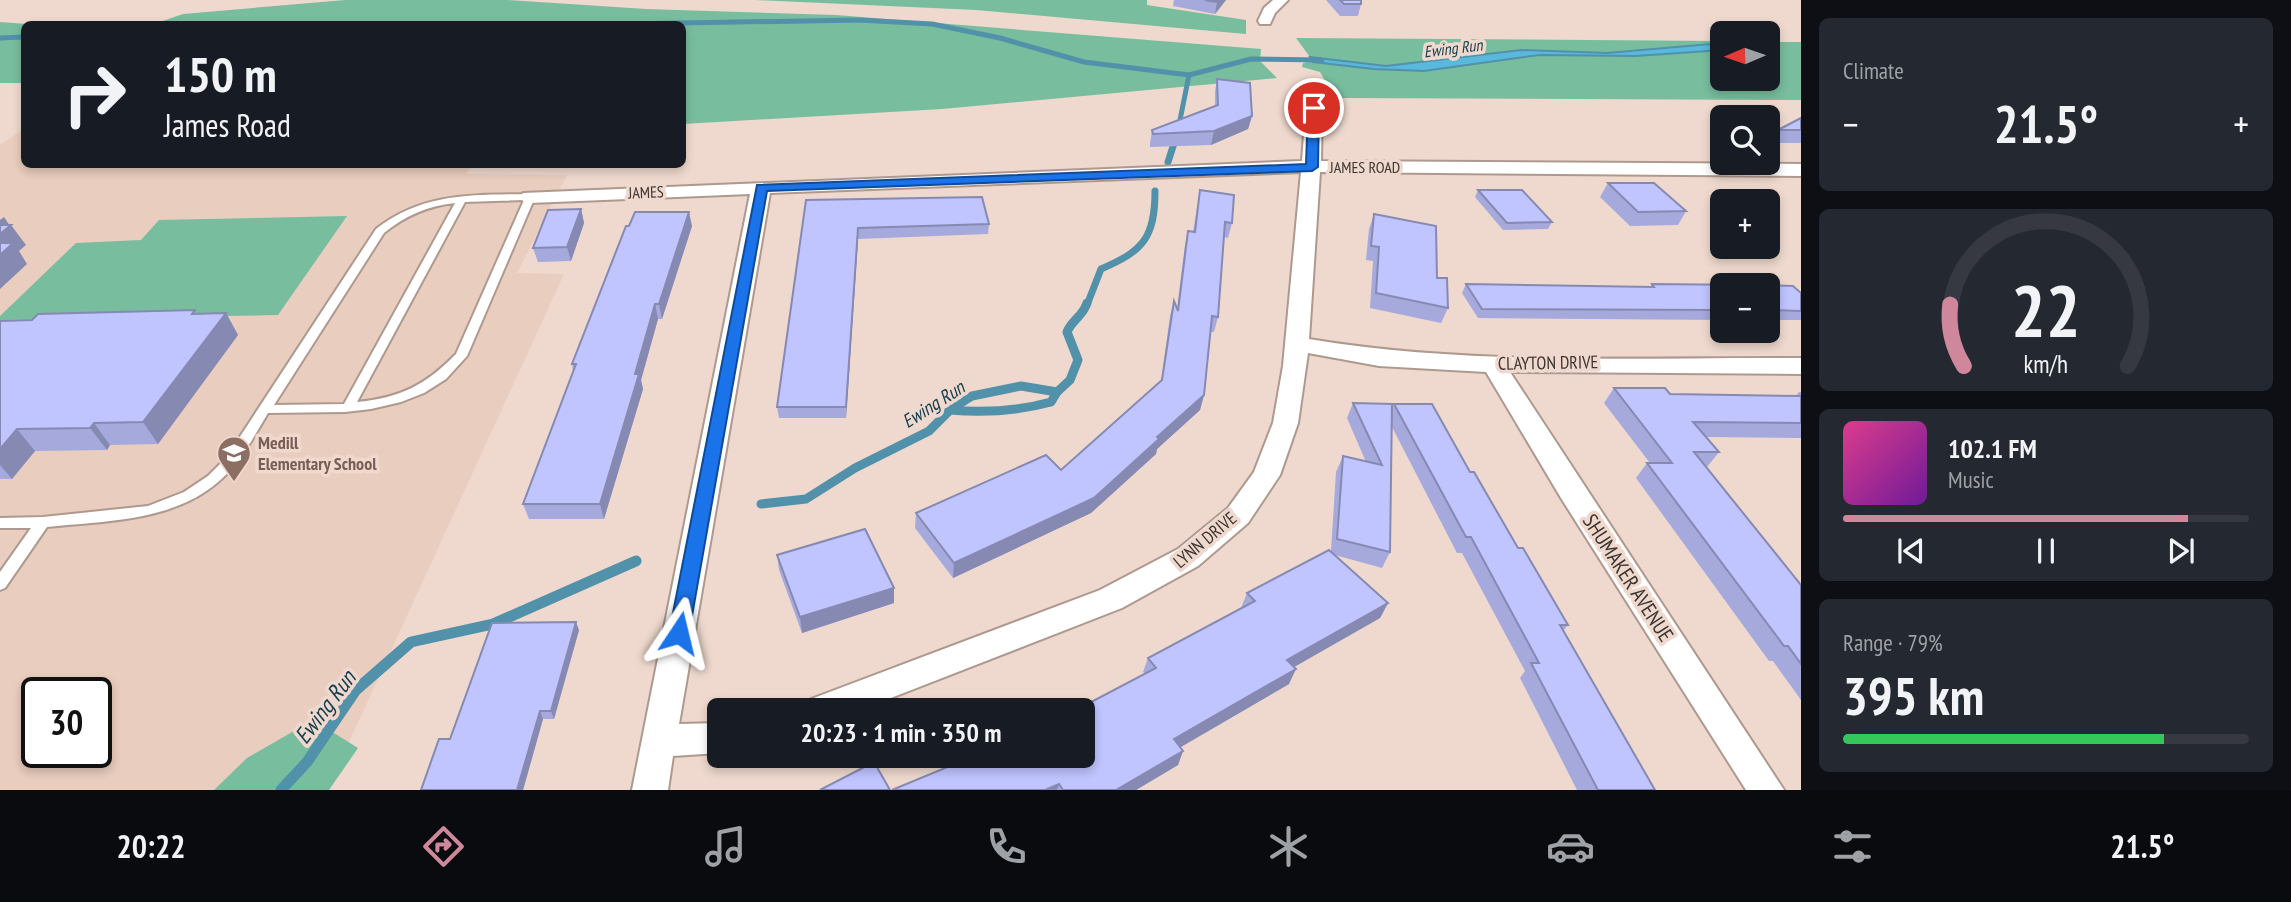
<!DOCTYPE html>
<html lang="en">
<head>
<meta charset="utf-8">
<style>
  :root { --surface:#171b24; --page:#242831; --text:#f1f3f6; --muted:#9ea1a6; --line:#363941; --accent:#ce879b }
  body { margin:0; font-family:"PT Sans Narrow",sans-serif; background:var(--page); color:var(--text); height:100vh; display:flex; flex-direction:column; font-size:26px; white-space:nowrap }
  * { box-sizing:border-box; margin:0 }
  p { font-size:23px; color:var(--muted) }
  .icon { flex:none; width:38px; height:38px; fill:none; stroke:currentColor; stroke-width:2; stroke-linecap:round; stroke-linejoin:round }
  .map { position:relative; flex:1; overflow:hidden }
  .sheet { display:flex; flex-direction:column; gap:18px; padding:18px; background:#0d0f14; width:490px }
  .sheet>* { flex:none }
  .top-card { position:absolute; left:21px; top:21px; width:665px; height:147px; border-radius:10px; box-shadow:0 4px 10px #0003; background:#171b24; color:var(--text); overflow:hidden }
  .needle { width:46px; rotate:268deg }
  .fabs { position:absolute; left:1710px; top:21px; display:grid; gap:14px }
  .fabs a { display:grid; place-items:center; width:70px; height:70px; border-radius:10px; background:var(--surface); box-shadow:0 4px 10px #0003; font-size:35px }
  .speed { position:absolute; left:21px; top:677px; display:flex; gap:14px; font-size:35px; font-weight:700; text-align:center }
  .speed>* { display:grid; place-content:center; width:91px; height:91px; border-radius:50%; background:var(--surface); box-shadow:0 4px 10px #0003; line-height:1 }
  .speed .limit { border:4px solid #111; border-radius:10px; background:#fff; color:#111 }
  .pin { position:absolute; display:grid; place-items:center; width:60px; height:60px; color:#fff; margin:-30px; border:4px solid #fff; border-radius:50%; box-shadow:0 2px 7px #0007 }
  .me { position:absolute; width:77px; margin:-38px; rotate:10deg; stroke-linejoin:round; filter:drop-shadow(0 0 5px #0008) }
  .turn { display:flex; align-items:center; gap:24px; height:147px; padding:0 28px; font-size:32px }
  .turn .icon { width:91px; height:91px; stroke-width:2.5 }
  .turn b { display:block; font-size:49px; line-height:60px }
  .big { font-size:52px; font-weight:700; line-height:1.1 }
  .sheet .card { flex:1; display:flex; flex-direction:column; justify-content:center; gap:10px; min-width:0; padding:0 24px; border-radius:10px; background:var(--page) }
  .sheet .dial { align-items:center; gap:0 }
  .dial svg { height:182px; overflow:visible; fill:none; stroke:var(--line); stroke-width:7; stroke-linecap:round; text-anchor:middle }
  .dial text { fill:var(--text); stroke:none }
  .song { display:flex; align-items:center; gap:21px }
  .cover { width:84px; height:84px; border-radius:10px; background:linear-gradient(135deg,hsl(330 70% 55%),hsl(280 70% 35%)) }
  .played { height:7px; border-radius:4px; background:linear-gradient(90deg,var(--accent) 85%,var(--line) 85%) }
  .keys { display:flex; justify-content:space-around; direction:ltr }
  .heat { display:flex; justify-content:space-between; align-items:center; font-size:38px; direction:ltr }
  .charge { height:10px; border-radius:5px; background:linear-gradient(90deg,#34c759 79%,var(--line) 0) }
  .trip { position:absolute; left:707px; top:698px; width:388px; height:70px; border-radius:10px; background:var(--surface); box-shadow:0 4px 10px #0003; font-weight:700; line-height:70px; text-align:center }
  .tab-bar { display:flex; height:112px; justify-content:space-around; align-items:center; background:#090b0e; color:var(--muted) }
  .tab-bar .icon { width:49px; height:49px }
  .tab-bar .selected { color:var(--accent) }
  .tab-bar b { font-size:32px; color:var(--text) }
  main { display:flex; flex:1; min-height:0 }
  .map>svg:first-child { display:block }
  .built { fill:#e9cdbe; fill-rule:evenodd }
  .green { fill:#78bd9e }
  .water { fill:#5ab8dd; stroke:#5191a9; stroke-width:2 }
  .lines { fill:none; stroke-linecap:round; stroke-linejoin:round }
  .stream-far3 { stroke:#5191a9; stroke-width:5 }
  .stream-far2 { stroke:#5191a9; stroke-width:7 }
  .stream-far1 { stroke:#5191a9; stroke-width:9 }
  .stream { stroke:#5191a9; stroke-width:11 }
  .lane-casing { stroke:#ae998f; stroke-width:4 }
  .street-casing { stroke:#ae998f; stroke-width:4 }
  .lane { fill:#fff; fill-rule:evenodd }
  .street { fill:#fff; fill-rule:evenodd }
  .wall { fill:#a5a9db }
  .shaded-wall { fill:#8689b2 }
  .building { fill:#c0c4ff; stroke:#8689b2; stroke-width:2 }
  .route { fill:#1a73e8; stroke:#114b97; stroke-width:2 }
  .labels { text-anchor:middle; stroke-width:7; stroke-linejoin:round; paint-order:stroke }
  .far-water-label { font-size:16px; font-style:italic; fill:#123d4c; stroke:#efd9ce }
  .far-street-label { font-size:16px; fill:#3d3530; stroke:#efd9ce }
  .street-label { font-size:18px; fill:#3d3530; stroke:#efd9ce }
  .education-label { font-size:18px; font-weight:bold; fill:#785e54; stroke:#efd9ce; text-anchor:start }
  .water-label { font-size:19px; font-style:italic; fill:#123d4c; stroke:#efd9ce }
  .near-street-label { font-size:21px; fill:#3d3530; stroke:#efd9ce }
  .near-water-label { font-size:23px; font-style:italic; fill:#123d4c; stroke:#efd9ce }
</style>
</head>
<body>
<main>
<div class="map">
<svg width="1801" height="790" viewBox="0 0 1801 790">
  <rect width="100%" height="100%" fill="#efd9ce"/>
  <!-- built -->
  <path class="built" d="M24,129V164H473L466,174L567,175L517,273L564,274L327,790H0V145ZM37,693H96V752H37Z"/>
  <!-- green -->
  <g class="green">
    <polygon points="345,0 508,0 646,9 836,15 1261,49 1260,61 1277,78 942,109 683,124 682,24 154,24 183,14"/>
    <polygon points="755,0 1147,0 1147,5 1246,20 1246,34 976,10"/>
    <polygon points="0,22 27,24 24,24 24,83 0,83"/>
    <polygon points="1296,38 1722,41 1722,79 1768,79 1768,42 1801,42 1801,100 1335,98 1320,72 1302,67 1303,63 1313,61"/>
    <polygon points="347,216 278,315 0,320 0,316 76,243 141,240 159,220"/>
    <polygon points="313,720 358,748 329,790 214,790 247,758"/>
  </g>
  <!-- water -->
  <polygon class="water" points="1722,43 1722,50 1636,56 1539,55 1424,71 1374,69 1313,62 1310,57 1386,66 1521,50 1607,53"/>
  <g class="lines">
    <!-- stream-far3 -->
    <g class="stream-far3">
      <polyline points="622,24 859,20 932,24 1000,38 1084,62 1189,75 1251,59 1322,60"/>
      <polyline points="0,38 24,37"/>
      <polyline points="1177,135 1189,75"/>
    </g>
    <!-- stream-far2 -->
    <g class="stream-far2">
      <polyline points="1168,162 1177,134"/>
      <path d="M1087,305L1101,269C1143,251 1155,238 1155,191"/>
    </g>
    <!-- stream-far1 -->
    <g class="stream-far1">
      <path d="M950,410C984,413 1018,411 1051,402L1057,392"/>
      <path d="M761,504L806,499L855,468L929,431L950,410L972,396L1021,386L1057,392L1070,380L1078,360L1067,332C1072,320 1083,316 1087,303"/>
    </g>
    <!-- stream -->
    <polyline class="stream" points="281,790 307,762 356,690 411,642 493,624 636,561"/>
    <!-- lane casing -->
    <g class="lane-casing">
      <path id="lane" d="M530,194L535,197L467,356L446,379L424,393L401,402L371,409L345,412L268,413C258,430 248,448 236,463C191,522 113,520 47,527L5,588L0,590V572L31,528H0V518L43,517L148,506L184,492L208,476L226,458L376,229C423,192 474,195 530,194ZM524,200L456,354C426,385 400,398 357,402L465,202ZM455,203L344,404L274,405L384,233C405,216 427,206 455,203Z"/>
    </g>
    <!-- street casing -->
    <g class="street-casing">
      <g id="street">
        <polygon points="1273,0 1288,0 1275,13 1270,24 1260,24 1258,21 1264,8"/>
        <path d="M1314,103L1322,108L1321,161L1801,164V176L1320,172L1309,339C1471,366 1637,357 1801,358V374L1510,372L1784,790H1746L1561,498L1486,372L1379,366L1308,353L1298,423L1280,475L1248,523L1198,566L1122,608L860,710H807L811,699L1100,590L1178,549L1228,508L1254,472L1273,423L1283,366L1301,172L770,193L679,724L719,723V753L673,756L668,790H632L750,194L530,203L523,201L520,197L523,193L1302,161L1306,108Z"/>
      </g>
    </g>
    <!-- lane -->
    <use href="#lane" class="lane"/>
    <!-- street -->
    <use href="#street" class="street"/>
  </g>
  <!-- wall -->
  <g class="wall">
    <polygon points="1174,0 1226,0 1215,14 1173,6"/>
    <polygon points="1326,0 1361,0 1361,4 1358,16 1340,16"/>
    <polygon points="1217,79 1252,116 1248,129 1211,145 1150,147 1150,144 1152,130 1215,106 1215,92"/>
    <polygon points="1801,118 1801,143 1770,143 1778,130"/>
    <polygon points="1608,183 1686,211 1678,225 1630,226 1600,197"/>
    <polygon points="1200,190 1232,223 1228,238 1224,237 1218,317 1214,332 1211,332 1204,395 1200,410 1157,449 1156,454 1091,513 953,578 915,528 916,513 1061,470 1161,382 1170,316 1174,301 1177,308 1185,245 1188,231 1193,232"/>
    <polygon points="1478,190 1552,222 1548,229 1503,230 1475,197"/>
    <polygon points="806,200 989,224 988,234 858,239 846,418 779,418 777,407"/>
    <polygon points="581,209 584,223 571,261 538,262 533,248"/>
    <polygon points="1374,214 1437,278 1448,308 1441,323 1370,308 1373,261 1366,260 1369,229"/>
    <polygon points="692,226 662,319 658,319 641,380 643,389 604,519 529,519 523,504 573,371 572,364"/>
    <polygon points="1466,284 1650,287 1652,284 1722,285 1722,320 1478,318 1462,293"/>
    <polygon points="1768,285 1801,293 1801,320 1768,320"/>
    <polygon points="226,313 238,335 158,444 110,445 107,450 35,451 12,479 0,479 0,321"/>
    <polygon points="1614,388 1670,394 1796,396 1799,392 1801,392 1801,438 1706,437 1719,452 1707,467 1706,467 1801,585 1801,700 1773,661 1769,661 1636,478 1647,463 1650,463 1604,403"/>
    <polygon points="1353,403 1392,409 1394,404 1470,472 1518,548 1568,625 1563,631 1655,790 1577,790 1520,678 1525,671 1462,553 1457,553 1392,427 1390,552 1382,568 1335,555 1388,603 1380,618 1294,667 1289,684 1180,747 1183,751 1178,765 1136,790 892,790 1083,756 1145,674 1143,672 1148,658 1241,608 1247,593 1331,551 1336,472 1343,456 1366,462 1347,418"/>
    <polygon points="777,555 894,588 894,603 802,633 779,570"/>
    <polygon points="579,630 554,719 543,719 523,790 421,790 450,739"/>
  </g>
  <!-- shaded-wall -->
  <g class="shaded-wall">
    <polygon points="1219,0 1226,0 1215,14 1217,2"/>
    <polygon points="1252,116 1248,129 1211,145 1214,131"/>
    <polygon points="581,209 584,223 571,261 567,247"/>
    <polygon points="689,212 692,226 662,319 659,304"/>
    <polygon points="4,217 10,226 11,225 26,245 19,251 27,264 0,289 0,220"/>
    <polygon points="858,228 858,239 846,418 846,407"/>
    <polygon points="655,304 658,319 641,380 643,389 604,519 600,504 635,374"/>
    <polygon points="226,313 238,335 158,444 143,422"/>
    <polygon points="1204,395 1200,410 1157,449 1156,454 1091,513 953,578 954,563"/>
    <polygon points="94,423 110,445 107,450 90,428"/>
    <polygon points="17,429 35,451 12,479 0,465 0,449"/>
    <polygon points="894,588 894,603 802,633 800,617"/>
    <polygon points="1388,603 1380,618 1280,675 1287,660"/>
    <polygon points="576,622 579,630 554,719 551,711"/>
    <polygon points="1296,669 1289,684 1169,754 1174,739"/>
    <polygon points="540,711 543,719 523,790 517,790"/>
    <polygon points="1183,751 1178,765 1136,790 1116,790"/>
    <polygon points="1059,784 1057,790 1045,790"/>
  </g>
  <!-- building -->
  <g class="building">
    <polygon points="1205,0 1219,0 1217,2"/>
    <polygon points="1340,0 1361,0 1361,4 1344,4"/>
    <polygon points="1217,79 1250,83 1252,116 1214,131 1153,134 1152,130 1218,105"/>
    <polygon points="1801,118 1801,130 1778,130"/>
    <polygon points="1608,183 1654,183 1686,211 1638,212"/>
    <polygon points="1200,190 1234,195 1232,223 1225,222 1218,317 1212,316 1204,395 1157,437 1159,439 1094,498 954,563 916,513 1046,455 1061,470 1162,380 1174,301 1178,311 1188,231 1195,232"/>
    <polygon points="1478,190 1522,190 1552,222 1507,223"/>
    <polygon points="982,197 989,224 858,228 846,407 777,407 806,200"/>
    <polygon points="581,209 567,247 533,248 548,210"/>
    <polygon points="635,212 689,212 659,304 655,304 635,374 639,374 600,504 523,504 576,364 572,364 626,226 629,226"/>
    <polygon points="1374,214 1436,226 1437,278 1447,278 1448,308 1376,293 1379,247 1371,246"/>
    <polygon points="0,225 11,225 0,234"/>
    <polygon points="0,243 13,243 0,255"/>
    <polygon points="1466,284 1654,287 1652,284 1752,285 1722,285 1722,310 1482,309"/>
    <polygon points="1768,285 1793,286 1801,293 1801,311 1768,310"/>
    <polygon points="195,310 192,314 226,313 143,422 94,423 90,428 17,429 0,449 0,321 32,320 38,314"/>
    <polygon points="1614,388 1665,388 1670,394 1801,396 1801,423 1693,422 1719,452 1694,452 1801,585 1801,664 1788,646 1784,646 1647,463 1672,463"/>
    <polygon points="1353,403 1392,404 1390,552 1337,539 1343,456 1382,465"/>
    <polygon points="1394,404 1432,404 1470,472 1474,472 1518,548 1523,548 1568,625 1560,625 1655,790 1598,790 1531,663 1539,663 1471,537 1466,537"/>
    <polygon points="865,529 894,588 800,617 777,555"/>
    <polygon points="1329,550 1388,603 1287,660 1296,669 1174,739 1183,751 1116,790 1063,790 1059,784 1045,790 892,790 974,756 1083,756 1083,710 1076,710 1156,668 1148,658 1255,601 1247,593"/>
    <polygon points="576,622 551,711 540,711 517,790 421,790 439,739 450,739 492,623"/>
    <polygon points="874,762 890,790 820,790"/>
  </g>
  <!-- route -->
  <polygon class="route" points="1314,105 1319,108 1318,167 1312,171 767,191 689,633 686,639 679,642 672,639 669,633 757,185 1306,164 1308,108"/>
  <!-- icons -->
  <defs>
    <g id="school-pin" transform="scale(1.75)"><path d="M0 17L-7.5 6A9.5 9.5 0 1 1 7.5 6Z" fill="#8d6e63" stroke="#efd9ce"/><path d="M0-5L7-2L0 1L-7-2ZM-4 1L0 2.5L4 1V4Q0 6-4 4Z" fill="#fff"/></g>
  </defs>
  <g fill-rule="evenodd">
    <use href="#school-pin" x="234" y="453"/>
  </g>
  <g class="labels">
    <!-- far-water labels -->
    <g class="far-water-label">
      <text transform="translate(1453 48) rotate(-7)" y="6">Ewing Run</text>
    </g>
    <!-- far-street labels -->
    <g class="far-street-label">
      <text x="1365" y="173">JAMES ROAD</text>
      <text transform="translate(646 192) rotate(-2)" y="6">JAMES</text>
    </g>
    <!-- street labels -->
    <g class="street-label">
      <text transform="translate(1548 363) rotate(-1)" y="6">CLAYTON DRIVE</text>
      <text transform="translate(1205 540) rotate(-40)" y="6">LYNN DRIVE</text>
    </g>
    <!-- education labels -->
    <g class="education-label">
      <text x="258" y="449">Medill<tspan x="258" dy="21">Elementary School</tspan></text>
    </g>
    <!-- water labels -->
    <g class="water-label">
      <text transform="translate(933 404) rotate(-33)" y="7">Ewing Run</text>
    </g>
    <!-- near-street labels -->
    <g class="near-street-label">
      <text transform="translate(1628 578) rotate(57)" y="7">SHUMAKER AVENUE</text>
    </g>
    <!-- near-water labels -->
    <g class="near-water-label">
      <text transform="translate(325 707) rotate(-53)" y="8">Ewing Run</text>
    </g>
  </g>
</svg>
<div class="fabs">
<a><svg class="needle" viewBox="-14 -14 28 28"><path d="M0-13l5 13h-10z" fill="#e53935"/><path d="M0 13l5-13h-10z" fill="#9ea1a6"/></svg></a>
<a><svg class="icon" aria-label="search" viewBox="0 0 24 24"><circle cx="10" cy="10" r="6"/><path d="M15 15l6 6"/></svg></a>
<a>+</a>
<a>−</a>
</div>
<div class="speed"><div class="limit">30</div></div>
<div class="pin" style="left:1314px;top:108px;background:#d93025"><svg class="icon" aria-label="arrive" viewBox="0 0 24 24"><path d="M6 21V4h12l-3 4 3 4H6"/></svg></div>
<svg class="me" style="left:679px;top:633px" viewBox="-20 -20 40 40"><path d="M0-17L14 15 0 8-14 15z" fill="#1a73e8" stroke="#fff" stroke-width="4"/></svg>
<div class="trip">20:23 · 1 min · 350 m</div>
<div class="top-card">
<div class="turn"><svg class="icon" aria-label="right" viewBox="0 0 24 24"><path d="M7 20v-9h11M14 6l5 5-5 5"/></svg><div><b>150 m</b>James Road</div></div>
</div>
</div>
<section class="sheet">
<div class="card"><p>Climate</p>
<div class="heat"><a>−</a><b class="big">21.5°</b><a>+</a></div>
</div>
<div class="card dial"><svg viewBox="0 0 100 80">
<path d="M14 69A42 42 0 1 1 86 69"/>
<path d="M14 69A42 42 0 0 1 8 42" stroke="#ce879b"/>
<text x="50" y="56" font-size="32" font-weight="700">22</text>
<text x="50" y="72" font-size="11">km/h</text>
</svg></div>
<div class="card">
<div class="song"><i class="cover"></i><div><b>102.1 FM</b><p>Music</p></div></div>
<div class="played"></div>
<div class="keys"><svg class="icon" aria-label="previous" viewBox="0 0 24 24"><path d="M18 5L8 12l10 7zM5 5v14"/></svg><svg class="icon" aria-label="pause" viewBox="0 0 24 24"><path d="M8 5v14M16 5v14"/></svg><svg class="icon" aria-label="next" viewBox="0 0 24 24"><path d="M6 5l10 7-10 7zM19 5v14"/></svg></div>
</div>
<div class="card"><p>Range · 79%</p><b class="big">395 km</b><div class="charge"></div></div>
</section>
</main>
<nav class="tab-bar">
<b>20:22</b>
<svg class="icon selected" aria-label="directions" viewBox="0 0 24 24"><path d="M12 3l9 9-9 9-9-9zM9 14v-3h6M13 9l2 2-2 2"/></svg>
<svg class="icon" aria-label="music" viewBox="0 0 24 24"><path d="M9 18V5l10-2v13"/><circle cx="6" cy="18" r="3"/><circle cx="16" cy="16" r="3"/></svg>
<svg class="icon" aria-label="phone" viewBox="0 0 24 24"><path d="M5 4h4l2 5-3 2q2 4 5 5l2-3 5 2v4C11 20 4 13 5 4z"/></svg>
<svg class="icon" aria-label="climate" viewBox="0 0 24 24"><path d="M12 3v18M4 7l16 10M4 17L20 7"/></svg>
<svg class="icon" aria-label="car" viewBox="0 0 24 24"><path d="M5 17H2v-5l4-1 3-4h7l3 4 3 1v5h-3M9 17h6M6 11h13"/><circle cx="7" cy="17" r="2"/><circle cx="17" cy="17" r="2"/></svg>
<svg class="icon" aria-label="filters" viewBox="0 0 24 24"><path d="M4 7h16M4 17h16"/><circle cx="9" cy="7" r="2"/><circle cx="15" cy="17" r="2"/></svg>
<b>21.5°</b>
</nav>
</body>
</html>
